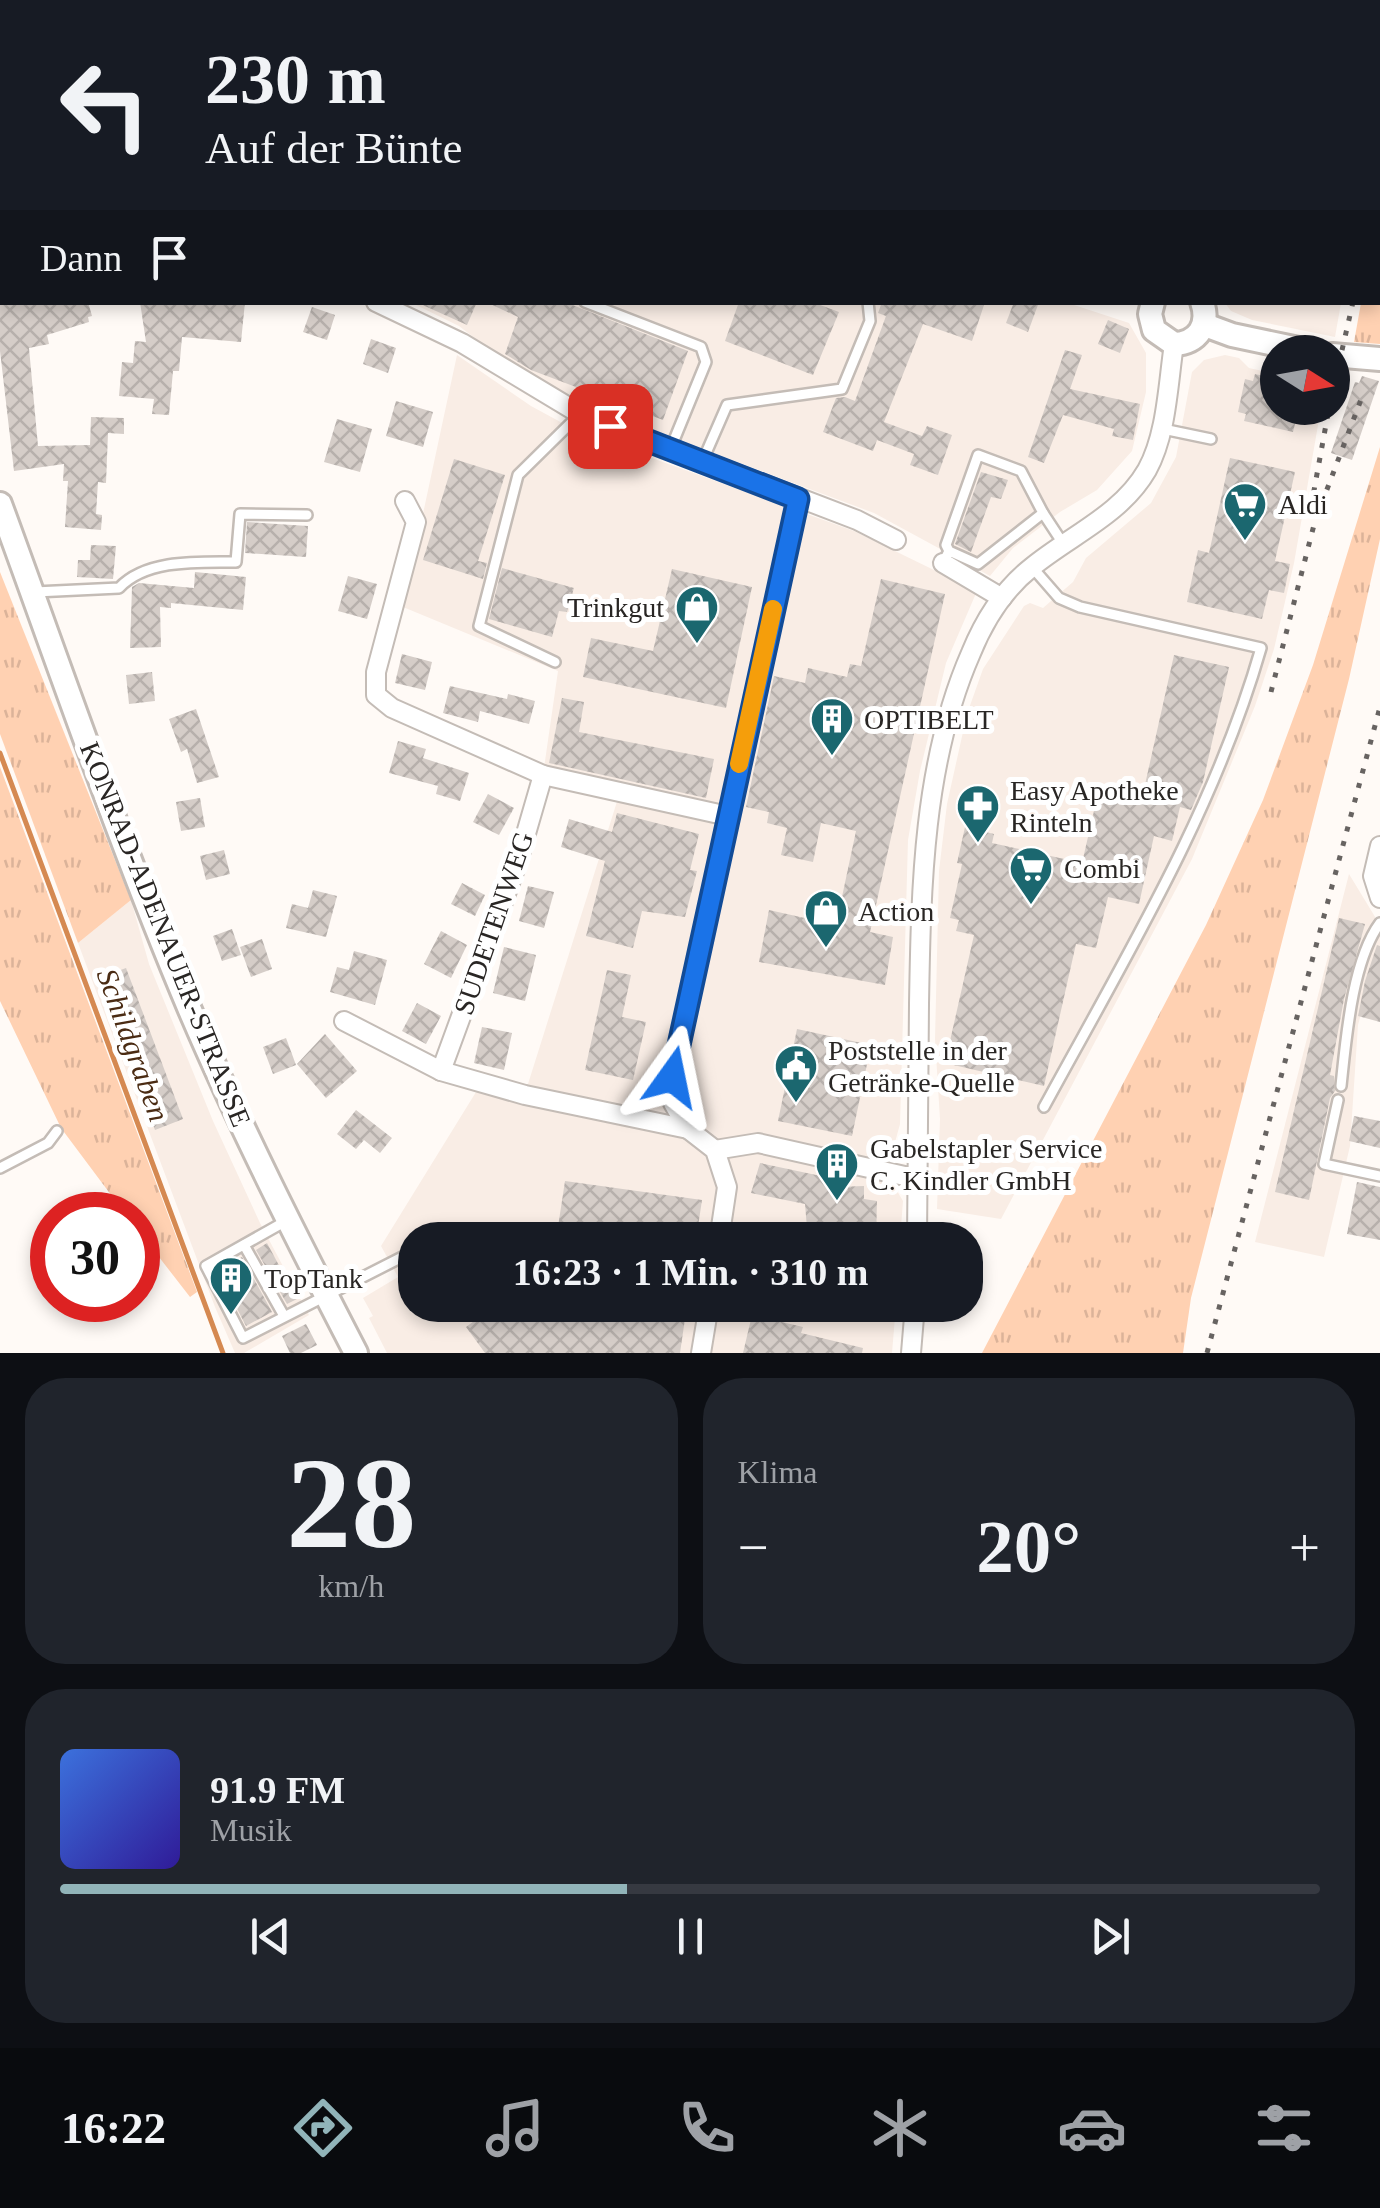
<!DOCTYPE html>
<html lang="de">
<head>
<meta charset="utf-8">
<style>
  :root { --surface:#171b24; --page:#20242c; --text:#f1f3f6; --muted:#9ea1a6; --line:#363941; --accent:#91b4b9 }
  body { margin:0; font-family:Georgia,serif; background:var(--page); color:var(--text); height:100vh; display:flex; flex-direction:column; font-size:38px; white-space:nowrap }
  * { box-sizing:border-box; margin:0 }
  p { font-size:32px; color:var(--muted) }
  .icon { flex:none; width:55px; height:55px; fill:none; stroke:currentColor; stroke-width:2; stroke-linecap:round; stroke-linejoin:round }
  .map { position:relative; height:1353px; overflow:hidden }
  .drawer { display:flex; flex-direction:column; gap:25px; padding:25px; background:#0d0f14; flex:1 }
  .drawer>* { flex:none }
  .top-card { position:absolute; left:0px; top:0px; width:1380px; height:305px; box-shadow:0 5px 15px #0003; background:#171b24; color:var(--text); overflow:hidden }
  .needle { width:65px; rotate:101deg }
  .buttons { position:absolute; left:1260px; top:335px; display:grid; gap:20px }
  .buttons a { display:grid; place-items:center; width:90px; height:90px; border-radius:50%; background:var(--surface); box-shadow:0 5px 15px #0003; font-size:50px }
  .speed { position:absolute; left:30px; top:1192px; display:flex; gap:20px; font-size:50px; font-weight:700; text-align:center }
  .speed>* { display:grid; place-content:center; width:130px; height:130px; border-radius:50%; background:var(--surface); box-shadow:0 5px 15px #0003; line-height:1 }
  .speed .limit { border:15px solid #d22; background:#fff; color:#111 }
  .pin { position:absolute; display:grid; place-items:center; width:85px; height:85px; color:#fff; margin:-42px; border-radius:20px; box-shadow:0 5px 15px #0006 }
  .me { position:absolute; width:110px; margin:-55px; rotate:12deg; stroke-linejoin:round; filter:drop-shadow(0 0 8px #0008) }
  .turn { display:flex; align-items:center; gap:35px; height:210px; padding:0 40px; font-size:45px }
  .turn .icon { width:130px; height:130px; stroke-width:2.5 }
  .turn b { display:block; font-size:70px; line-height:85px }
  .then { display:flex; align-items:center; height:95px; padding:0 40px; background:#0003; gap:20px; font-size:38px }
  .big { font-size:75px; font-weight:800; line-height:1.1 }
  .drawer .widget { flex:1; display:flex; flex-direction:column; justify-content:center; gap:15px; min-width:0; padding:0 35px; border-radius:40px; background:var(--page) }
  .drawer .dial { align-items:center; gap:0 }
  .dial b { font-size:130px; line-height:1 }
  .song { display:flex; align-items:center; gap:30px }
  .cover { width:120px; height:120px; border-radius:15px; background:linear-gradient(135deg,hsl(220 70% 55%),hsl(250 70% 35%)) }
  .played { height:10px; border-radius:5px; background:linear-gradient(90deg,var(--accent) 45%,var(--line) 45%) }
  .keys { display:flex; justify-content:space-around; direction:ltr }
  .heat { display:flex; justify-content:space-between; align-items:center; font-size:55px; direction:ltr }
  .drawer .tiles { flex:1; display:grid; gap:25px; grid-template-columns:1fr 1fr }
  .widget:last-child { grid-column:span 2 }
  .trip { position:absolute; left:398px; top:1222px; width:585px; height:100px; border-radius:40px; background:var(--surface); box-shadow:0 5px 15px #0003; font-weight:800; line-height:100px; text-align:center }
  .tabs { display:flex; height:160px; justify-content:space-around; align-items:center; background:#090b0e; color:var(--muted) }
  .tabs .icon { width:70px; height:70px }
  .tabs .active { color:var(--accent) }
  .tabs b { font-size:45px; color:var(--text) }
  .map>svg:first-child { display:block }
  .built { fill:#f9ede5 }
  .grass { fill:url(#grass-tufts) }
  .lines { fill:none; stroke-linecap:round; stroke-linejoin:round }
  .stream { stroke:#d58951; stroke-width:5 }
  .building { fill:url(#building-cross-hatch) }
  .service-casing { stroke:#c4bcb6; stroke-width:14 }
  .minor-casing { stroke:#c4bcb6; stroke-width:22 }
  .tertiary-casing { stroke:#c4bcb6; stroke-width:25 }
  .secondary-casing { stroke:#c4bcb6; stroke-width:28 }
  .service { stroke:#fff; stroke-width:9 }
  .minor { stroke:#fff; stroke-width:18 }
  .tertiary { stroke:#fff; stroke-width:20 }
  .secondary { stroke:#fff; stroke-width:22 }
  .rail { stroke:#676361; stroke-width:5; stroke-dasharray:5 10; stroke-linecap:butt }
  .route-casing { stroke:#114b97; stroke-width:25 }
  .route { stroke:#1a73e8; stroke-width:18 }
  .slow { stroke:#f59e0b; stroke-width:18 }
  .labels { text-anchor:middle; stroke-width:10; stroke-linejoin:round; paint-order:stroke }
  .poi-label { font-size:28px; fill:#292624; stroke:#fff; text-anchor:start }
  .street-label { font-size:28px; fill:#292624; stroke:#fff }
  .water-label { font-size:30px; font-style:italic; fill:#4a2b13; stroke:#fff }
</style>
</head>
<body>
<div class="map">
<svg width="1380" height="1353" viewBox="0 0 1380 1353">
  <defs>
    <pattern id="grass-tufts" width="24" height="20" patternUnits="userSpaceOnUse" patternTransform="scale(2.5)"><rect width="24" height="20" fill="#ffd1b2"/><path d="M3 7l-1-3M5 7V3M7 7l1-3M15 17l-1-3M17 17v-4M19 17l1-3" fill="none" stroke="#dbb399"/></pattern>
    <pattern id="building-cross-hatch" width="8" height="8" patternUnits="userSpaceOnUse" patternTransform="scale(2.5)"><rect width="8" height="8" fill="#d5cdc8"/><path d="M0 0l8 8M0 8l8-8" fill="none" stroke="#b7b0ac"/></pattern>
  </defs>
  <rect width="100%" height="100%" fill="#fffaf6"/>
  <!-- built -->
  <g class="built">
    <polygon points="412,303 1068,303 1129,323 1146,353 1146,392 1132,451 1097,490 1060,512 1013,548 990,576 874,513 585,405 503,360 459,326"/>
    <polygon points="1225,303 1224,303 1341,303 1335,337 1252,320 1231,311"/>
    <polygon points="457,355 531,406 577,431 854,531 977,591 946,663 920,771 908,840 900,1124 894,1146 886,1150 886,1183 894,1186 903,1201 900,1240 415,1240 415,1305 896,1305 892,1353 387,1353 369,1318 373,1316 363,1298 398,1277 381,1246 476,1092 522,1103 620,792 543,775 558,671 403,607"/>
    <polygon points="1225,355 1239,358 1249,368 1277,374 1278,408 1321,408 1294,563 1274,649 1255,706 1192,859 1001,1219 937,1209 940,1119 935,1039 939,871 947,804 967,714 983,669 1024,606 1030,603 1043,608 1073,582 1086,558 1151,503 1176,457 1192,372 1204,360"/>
    <polygon points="1349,874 1380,925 1380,945 1358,1025 1350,1146 1324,1257 1255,1242"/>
    <polygon points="131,900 149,964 213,1121 260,1223 309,1315 244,1353 235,1353 215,1307 78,943"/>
  </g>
  <!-- grass -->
  <g class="grass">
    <polygon points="1380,174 1380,344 1354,342 1361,303 1378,302"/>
    <polygon points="1380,447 1380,539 1349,679 1191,1298 1183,1353 982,1353 1206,925 1263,800 1313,665"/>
    <polygon points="0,572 131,900 78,943 0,734"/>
    <polygon points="0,767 197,1292 190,1297 138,1230 138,1215 126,1215 61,1128 0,1001"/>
  </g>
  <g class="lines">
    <!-- stream -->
    <polyline class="stream" points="0,753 223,1353"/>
  </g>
  <!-- building -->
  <g class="building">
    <polygon points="0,302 88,302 92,316 88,317 89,322 47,335 49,344 29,348 38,446 90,445 91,417 124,418 124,434 108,433 106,483 98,482 96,514 102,515 101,530 65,527 68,481 63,481 64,464 14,471 0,351"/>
    <polygon points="140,302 245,302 241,342 182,337 179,371 173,371 169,415 152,414 154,399 119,396 122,362 133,363 135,341 146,342"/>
    <polygon points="416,302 477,302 467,325"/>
    <polygon points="486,302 565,302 688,351 663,420 531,370 505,354 518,317"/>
    <polygon points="739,302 812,302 839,312 813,375 725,341"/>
    <polygon points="882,302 985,302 972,341 923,324 884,422 922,436 927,426 952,435 938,475 910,465 914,454 877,440 873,451 823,432 836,398 845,397 855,401 886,316 878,313"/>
    <polygon points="1014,302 1039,302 1028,332 1006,323"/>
    <polygon points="312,307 335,315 327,340 303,332"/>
    <polygon points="1108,320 1129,329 1120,353 1098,344"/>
    <polygon points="371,339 396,348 388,373 363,364"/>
    <polygon points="1065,350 1082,355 1070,389 1140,404 1133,440 1112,436 1114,429 1063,415 1044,463 1028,457"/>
    <polygon points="1255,374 1278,379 1278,408 1299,408 1293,432 1244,421 1246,414 1238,412 1245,379 1253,381"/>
    <polygon points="1362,376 1379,381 1352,460 1331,453 1355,382 1359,383"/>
    <polygon points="396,401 433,412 423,447 386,436"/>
    <polygon points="337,419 372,429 360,472 324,462"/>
    <polygon points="1230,458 1295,472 1275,561 1290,564 1284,593 1269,590 1262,619 1187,602 1198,550 1209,553"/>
    <polygon points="454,459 505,475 478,561 487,563 483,579 423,560"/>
    <polygon points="981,472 1008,480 1001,499 991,497 971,552 955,544"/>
    <polygon points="247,522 308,526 306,557 245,553"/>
    <polygon points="91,545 116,546 113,579 77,577 78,560 90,560"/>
    <polygon points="502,568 574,588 567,612 559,611 552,637 489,619"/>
    <polygon points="672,569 752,587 726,708 583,677 591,638 653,651"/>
    <polygon points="195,572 246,577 243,610 171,603 171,608 160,607 161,647 130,648 132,587 139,583 194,588"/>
    <polygon points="348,576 377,584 367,619 338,611"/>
    <polygon points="881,579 945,594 870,932 893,937 885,985 759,962 769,910 836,925 856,831 821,823 813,862 781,855 787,828 767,823 769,812 746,807 774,676 805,683 808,668 847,677 850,664 861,666"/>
    <polygon points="402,654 432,662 425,690 395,683"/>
    <polygon points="1174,655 1229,667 1203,782 1191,810 1180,807 1172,841 1154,836 1139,904 1108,897 1096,948 1076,944 1044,1086 945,1063 974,935 956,931 959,920 950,918 962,864 957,863 965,827 994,834 992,843 1082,863 1099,789 1142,798"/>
    <polygon points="152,672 155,701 129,704 126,675"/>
    <polygon points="450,686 507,699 508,694 535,701 529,724 480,711 478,722 443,713"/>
    <polygon points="562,698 584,702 579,732 714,759 706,798 549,763"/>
    <polygon points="196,709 219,777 197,783 187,749 181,752 169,719"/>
    <polygon points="398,741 426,749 423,758 469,773 460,801 436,794 438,786 389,773"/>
    <polygon points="488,794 514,808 499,835 473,822"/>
    <polygon points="200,798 205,827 181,831 176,802"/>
    <polygon points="617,813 699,834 690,870 697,871 685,917 642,911 633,948 586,936 605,861 561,847 569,819 612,832"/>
    <polygon points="224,850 230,874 206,880 200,856"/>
    <polygon points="462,883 485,895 475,916 451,904"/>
    <polygon points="528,886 554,892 544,928 519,921"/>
    <polygon points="313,890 337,896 326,937 286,928 292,904 308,908"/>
    <polygon points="1339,918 1365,924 1344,999 1330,1075 1334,1076 1335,1091 1330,1098 1309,1200 1275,1192"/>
    <polygon points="232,929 241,955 222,961 213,936"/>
    <polygon points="441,931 467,945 451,978 424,964"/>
    <polygon points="262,939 272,969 251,977 240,947"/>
    <polygon points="1377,945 1380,946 1380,1022 1358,1016 1365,981"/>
    <polygon points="504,947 536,955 525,1001 493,993"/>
    <polygon points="354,951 387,960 375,1005 330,992 337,967 349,970"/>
    <polygon points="126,968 183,1119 155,1130 99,978"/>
    <polygon points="607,970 631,975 622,1017 646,1022 633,1080 585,1070"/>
    <polygon points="417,1003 441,1016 426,1044 402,1031"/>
    <polygon points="482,1027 512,1033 504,1070 474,1063"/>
    <polygon points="797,1029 871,1045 852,1136 778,1121"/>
    <polygon points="325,1034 357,1071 326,1098 297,1064"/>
    <polygon points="286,1038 296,1065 273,1074 263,1047"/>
    <polygon points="356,1110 392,1138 380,1153 364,1140 356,1149 337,1134"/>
    <polygon points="1354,1116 1380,1121 1380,1148 1349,1141"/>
    <polygon points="760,1163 835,1179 836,1187 864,1186 864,1199 877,1201 876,1240 808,1240 805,1204 751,1193"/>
    <polygon points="565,1181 702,1200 696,1240 556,1240"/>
    <polygon points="1357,1182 1380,1187 1380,1240 1347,1234"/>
    <polygon points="267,1243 297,1299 287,1304 256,1250"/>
    <polygon points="242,1257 272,1312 246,1326 217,1270"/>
    <polygon points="479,1305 687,1305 680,1353 485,1353 466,1327 485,1313"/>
    <polygon points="752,1315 803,1327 801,1333 863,1348 862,1353 743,1353"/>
    <polygon points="306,1324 317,1345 301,1353 290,1353 282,1336"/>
  </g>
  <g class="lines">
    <!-- service casing -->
    <g class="service-casing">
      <g id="service">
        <polyline points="729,2 730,0"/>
        <polyline points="585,302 701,347 706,362 670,450"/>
        <polyline points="1163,429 1211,439"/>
        <polyline points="703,460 727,405 842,389 870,321 868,302"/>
        <polyline points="1043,513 1064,545"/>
        <polyline points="943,563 949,551 946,545 978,455 1021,471 1043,513 978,564 949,551"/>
        <path d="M1032,567L1059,598L1080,607L1261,648C1214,812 1125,958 1044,1107"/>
        <path d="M35,592L119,588C146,559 198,562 236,562L240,514L307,515"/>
        <polyline points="555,662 479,626 518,475 580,414"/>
        <path d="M1341,1086C1346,1039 1352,961 1380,923"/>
        <polyline points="1338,1100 1324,1164 1380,1176"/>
        <polyline points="0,1168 48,1143 57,1131"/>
        <polyline points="286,1221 206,1266 243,1338 412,1252"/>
        <polyline points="244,1245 284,1316"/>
      </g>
    </g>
    <!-- minor casing -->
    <g class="minor-casing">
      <g id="minor">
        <polyline points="275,2 275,0"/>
        <polyline points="596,2 597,0"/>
        <polyline points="876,2 888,0"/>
        <polyline points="1051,2 1051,0"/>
        <polyline points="0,48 2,48"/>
        <polyline points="376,302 462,343 580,414 857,520 896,540"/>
        <polyline points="405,501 416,522 376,672 376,695 392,708 543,775 728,816"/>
        <polyline points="943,563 1002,598"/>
        <polyline points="1380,846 1373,876 1380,898"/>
        <polyline points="344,1021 441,1071 525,1095 688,1129"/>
        <polyline points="441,1071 518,861 543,775"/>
        <polyline points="715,1150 758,1143 918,1179"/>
        <polyline points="719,1240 727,1187 715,1150 688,1129 673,1103 672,1077 798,499"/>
        <path d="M917,1240C918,1161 918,1083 919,1004C921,887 923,762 971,653C984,621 1004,589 1032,567C1071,535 1121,515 1147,470C1167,434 1168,383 1174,344"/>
        <polyline points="701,1353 709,1305"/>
        <polyline points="911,1353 915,1305"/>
      </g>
    </g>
    <!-- tertiary casing -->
    <g class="tertiary-casing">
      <polyline id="tertiary" points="1228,2 1229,0"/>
    </g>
    <!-- secondary casing -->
    <g class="secondary-casing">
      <g id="secondary">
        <polyline points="0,262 2,261"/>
        <path d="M1153,302L1150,314L1154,330L1174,344C1198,343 1210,325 1202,302"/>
        <polyline points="1205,325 1232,335 1313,352"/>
        <polyline points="1332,355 1380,359"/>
        <path d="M0,504C62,673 120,844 190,1010C240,1127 298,1241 356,1353"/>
      </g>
    </g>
    <!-- service -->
    <use href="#service" class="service"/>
    <!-- minor -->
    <use href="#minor" class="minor"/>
    <!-- tertiary -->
    <use href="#tertiary" class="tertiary"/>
    <!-- secondary -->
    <use href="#secondary" class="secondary"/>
    <!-- rail -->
    <g class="rail">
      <polyline points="1372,0 1372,2"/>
      <polyline points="1332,394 1353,302"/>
      <polyline points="1311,507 1329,408"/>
      <polyline points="1271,692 1315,521 1362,397"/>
      <polyline points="1207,1353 1380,707"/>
    </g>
  </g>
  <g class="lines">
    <!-- route casing -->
    <g class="route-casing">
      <polyline id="route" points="610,426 798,499 672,1077"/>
    </g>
    <!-- route -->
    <use href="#route" class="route"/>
    <!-- slow -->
    <polyline class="slow" points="739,764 773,609"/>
  </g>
  <!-- icons -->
  <defs>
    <g id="supermarket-pin" transform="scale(2.25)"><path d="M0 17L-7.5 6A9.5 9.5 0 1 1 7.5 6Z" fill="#1b676f" stroke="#fff"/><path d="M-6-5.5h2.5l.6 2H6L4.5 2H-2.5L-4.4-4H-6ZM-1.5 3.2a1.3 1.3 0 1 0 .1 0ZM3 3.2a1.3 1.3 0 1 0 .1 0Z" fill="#fff"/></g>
    <g id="shop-pin" transform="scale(2.25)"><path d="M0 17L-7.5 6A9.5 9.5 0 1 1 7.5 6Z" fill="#1b676f" stroke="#fff"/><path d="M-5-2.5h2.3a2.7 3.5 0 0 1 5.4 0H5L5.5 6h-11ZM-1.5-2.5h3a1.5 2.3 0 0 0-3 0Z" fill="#fff"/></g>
    <g id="building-pin" transform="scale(2.25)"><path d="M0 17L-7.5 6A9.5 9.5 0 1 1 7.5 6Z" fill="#1b676f" stroke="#fff"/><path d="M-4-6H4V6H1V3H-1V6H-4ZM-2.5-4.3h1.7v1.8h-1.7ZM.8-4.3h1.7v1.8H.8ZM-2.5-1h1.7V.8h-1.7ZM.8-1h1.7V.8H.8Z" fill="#fff"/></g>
    <g id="pharmacy-pin" transform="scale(2.25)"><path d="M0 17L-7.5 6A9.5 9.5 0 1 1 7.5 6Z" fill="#1b676f" stroke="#fff"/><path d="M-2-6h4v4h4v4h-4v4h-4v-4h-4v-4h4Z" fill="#fff"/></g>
    <g id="civic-pin" transform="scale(2.25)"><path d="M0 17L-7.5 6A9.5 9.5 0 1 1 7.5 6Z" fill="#1b676f" stroke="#fff"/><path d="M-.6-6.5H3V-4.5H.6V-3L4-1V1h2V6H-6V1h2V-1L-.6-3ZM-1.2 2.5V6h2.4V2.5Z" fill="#fff"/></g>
  </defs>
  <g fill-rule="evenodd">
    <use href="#supermarket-pin" x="1245" y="504"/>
    <use href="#shop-pin" x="697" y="607"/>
    <use href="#building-pin" x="832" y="719"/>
    <use href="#pharmacy-pin" x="978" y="806"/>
    <use href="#supermarket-pin" x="1031" y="868"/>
    <use href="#shop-pin" x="826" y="911"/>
    <use href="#civic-pin" x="796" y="1066"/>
    <use href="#building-pin" x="837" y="1164"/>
    <use href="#building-pin" x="231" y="1278"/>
  </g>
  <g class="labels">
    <!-- poi labels -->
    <g class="poi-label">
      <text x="1278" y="514">Aldi</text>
      <text x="664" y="617" text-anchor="end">Trinkgut</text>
      <text x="864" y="729">OPTIBELT</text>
      <text x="1010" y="800">Easy Apotheke<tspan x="1010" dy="32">Rinteln</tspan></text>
      <text x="1064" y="878">Combi</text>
      <text x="858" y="921">Action</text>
      <text x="828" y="1060">Poststelle in der<tspan x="828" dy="32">Getränke-Quelle</tspan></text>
      <text x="870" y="1158">Gabelstapler Service<tspan x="870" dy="32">C. Kindler GmbH</tspan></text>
      <text x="264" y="1288">TopTank</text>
    </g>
    <!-- street labels -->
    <g class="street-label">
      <text transform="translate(493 923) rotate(-71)" y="10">SUDETENWEG</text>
      <text transform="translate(166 934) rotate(68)" y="10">KONRAD-ADENAUER-STRASSE</text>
    </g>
    <!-- water labels -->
    <g class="water-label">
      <text transform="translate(133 1045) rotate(70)" y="10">Schildgraben</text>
    </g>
  </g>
</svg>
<div class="buttons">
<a><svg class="needle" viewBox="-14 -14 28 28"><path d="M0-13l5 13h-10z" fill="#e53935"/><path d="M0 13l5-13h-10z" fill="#9ea1a6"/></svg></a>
</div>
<div class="speed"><div class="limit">30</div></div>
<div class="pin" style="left:610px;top:426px;background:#d93025"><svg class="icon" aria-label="arrive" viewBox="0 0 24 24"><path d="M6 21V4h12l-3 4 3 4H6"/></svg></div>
<svg class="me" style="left:672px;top:1077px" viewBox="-20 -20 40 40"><path d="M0-17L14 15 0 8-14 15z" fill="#1a73e8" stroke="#fff" stroke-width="4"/></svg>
<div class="trip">16:23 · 1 Min. · 310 m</div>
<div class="top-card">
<div class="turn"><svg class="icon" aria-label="left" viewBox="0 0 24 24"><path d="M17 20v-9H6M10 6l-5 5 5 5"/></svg><div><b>230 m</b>Auf der Bünte</div></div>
<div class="then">Dann<svg class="icon" aria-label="arrive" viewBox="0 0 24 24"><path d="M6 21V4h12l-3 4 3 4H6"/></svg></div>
</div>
</div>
<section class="drawer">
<div class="tiles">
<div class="widget dial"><b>28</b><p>km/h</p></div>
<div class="widget"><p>Klima</p>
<div class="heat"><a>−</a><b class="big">20°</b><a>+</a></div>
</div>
<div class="widget">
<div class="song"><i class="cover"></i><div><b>91.9 FM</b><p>Musik</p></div></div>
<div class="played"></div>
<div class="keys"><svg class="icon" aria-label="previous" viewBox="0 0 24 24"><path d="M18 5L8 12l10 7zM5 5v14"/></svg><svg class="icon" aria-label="pause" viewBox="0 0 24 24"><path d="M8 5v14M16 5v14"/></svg><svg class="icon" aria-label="next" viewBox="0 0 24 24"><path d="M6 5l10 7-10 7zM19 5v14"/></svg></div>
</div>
</div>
</section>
<nav class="tabs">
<b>16:22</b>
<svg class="icon active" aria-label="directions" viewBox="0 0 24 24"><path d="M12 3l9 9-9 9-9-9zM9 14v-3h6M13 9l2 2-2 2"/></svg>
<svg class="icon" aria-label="music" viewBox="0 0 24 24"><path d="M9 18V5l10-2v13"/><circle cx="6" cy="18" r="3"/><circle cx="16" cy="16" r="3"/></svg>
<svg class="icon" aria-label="phone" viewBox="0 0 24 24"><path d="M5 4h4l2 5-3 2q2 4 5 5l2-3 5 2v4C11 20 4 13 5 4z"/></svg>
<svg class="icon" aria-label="climate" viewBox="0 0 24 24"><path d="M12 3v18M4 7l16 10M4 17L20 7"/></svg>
<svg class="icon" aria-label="car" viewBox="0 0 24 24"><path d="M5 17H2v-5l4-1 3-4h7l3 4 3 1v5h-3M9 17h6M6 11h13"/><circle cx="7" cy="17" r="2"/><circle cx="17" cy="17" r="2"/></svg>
<svg class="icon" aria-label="filters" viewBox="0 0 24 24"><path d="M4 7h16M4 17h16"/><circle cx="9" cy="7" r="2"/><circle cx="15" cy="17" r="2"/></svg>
</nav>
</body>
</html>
